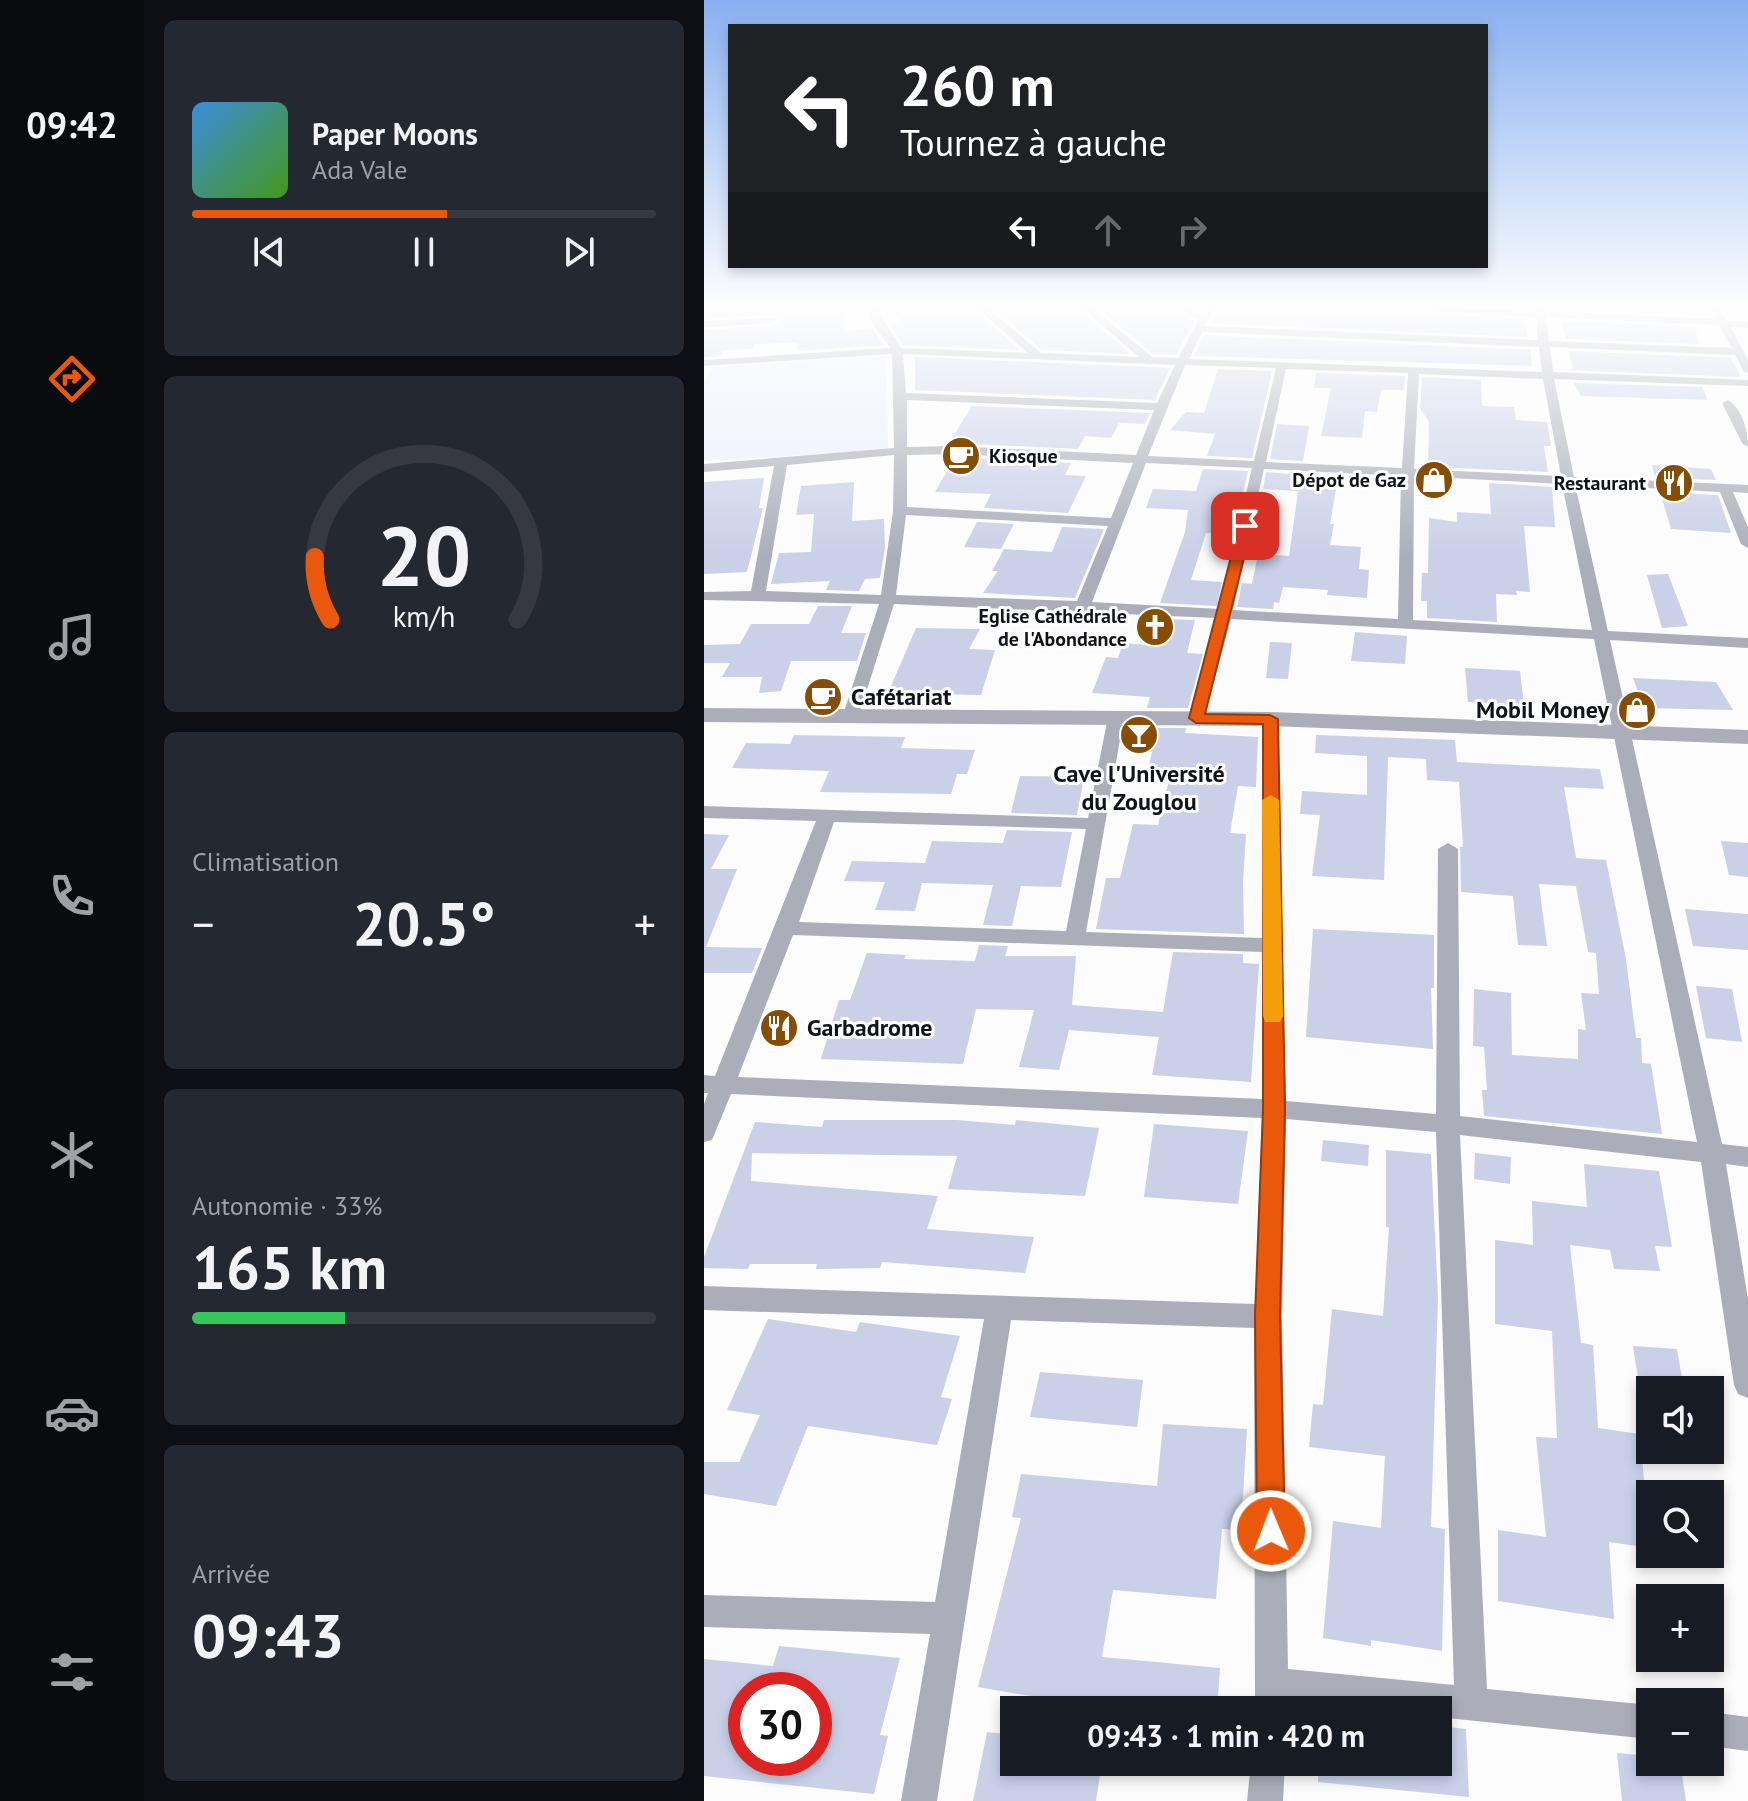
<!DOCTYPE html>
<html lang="fr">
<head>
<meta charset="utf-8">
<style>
  :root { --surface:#171b24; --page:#242831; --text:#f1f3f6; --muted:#9ea1a6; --line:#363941; --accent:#ea580c }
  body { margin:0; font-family:"PT Sans",sans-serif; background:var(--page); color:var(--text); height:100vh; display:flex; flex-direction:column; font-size:30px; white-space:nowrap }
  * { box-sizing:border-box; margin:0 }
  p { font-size:26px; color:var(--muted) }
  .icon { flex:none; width:44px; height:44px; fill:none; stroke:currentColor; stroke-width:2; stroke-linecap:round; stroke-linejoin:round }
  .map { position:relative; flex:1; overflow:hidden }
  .panel { display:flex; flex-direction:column; gap:20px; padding:20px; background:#0d0f14; width:560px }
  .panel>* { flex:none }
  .hud { position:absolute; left:24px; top:24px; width:760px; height:244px; border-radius:0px; box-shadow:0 4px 12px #0003; background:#202124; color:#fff; overflow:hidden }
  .controls { position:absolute; left:932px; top:1376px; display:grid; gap:16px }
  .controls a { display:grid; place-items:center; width:88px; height:88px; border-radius:0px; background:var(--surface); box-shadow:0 4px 12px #0003; font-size:40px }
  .speed { position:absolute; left:24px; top:1672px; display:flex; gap:16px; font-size:40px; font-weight:700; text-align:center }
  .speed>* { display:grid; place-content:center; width:104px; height:104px; border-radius:50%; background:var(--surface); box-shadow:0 4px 12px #0003; line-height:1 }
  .speed .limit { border:12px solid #d22; background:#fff; color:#111 }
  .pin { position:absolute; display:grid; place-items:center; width:68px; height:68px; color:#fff; margin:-34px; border-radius:16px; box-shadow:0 4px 12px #0006 }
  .me { position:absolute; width:88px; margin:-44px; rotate:359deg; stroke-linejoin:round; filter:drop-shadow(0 0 6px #0008) }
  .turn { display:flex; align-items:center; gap:28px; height:168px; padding:0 40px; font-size:36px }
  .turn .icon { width:104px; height:104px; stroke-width:2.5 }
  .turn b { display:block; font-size:56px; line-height:68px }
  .lanes { display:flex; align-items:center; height:76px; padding:0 40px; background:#0003; justify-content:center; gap:40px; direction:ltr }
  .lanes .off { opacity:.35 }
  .big { font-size:60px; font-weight:800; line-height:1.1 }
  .panel .widget { flex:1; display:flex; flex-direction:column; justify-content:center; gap:12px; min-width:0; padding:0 28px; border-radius:12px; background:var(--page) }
  .panel .dial { align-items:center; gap:0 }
  .dial svg { height:208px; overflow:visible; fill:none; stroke:var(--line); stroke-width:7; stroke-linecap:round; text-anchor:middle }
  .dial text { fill:var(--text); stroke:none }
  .song { display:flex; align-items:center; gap:24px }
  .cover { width:96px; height:96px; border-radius:12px; background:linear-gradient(135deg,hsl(210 70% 55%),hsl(100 70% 35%)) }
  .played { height:8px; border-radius:4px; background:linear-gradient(90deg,var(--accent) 55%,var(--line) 55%) }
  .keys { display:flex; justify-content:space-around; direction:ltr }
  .heat { display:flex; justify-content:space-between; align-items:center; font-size:44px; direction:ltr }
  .charge { height:12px; border-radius:6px; background:linear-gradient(90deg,#34c759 33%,var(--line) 0) }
  .trip { position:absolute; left:296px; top:1696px; width:452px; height:80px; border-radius:0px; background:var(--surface); box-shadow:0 4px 12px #0003; font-weight:800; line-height:80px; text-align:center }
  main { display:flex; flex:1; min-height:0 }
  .tab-bar { display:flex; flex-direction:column; width:144px; justify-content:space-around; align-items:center; background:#090b0e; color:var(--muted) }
  .tab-bar .icon { width:56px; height:56px }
  .tab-bar .current { color:var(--accent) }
  .tab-bar b { font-size:36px; color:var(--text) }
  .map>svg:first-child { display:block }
  .built { fill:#ebeefb }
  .building { fill:#c9d0e8; fill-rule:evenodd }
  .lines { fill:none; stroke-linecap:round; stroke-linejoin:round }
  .minor { fill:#abaeb9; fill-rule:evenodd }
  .tertiary { fill:#abaeb9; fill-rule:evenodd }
  .route { fill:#ea580c; stroke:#983908; stroke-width:2 }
  .slow { fill:#f59e0b }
  .labels { text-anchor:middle; stroke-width:6; stroke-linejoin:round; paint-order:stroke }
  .far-poi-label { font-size:20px; font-weight:bold; fill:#11131b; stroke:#fff; text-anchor:end }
  .poi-label { font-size:24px; font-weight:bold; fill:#11131b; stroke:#fff; text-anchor:start }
</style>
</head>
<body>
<main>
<nav class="tab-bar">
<b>09:42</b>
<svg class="icon current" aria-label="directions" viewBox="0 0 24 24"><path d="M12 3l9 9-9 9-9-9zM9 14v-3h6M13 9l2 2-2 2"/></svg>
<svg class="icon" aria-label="music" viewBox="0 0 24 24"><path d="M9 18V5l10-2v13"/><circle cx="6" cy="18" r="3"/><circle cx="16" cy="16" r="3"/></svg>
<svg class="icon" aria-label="phone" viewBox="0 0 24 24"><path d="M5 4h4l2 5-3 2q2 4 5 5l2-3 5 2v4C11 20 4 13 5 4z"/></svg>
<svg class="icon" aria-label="climate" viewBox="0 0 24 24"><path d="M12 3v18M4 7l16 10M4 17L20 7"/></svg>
<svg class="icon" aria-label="car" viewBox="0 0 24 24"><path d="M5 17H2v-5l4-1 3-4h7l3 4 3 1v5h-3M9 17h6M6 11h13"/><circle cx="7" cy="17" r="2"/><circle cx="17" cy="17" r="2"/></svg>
<svg class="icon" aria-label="filters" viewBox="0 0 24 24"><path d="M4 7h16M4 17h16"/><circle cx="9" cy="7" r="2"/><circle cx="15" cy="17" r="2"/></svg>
</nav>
<section class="panel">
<div class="widget">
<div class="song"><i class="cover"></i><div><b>Paper Moons</b><p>Ada Vale</p></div></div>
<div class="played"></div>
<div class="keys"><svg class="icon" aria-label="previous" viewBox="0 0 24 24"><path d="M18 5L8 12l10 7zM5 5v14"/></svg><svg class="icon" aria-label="pause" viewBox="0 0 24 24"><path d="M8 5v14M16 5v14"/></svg><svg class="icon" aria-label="next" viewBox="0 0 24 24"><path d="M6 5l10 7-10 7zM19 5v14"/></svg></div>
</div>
<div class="widget dial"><svg viewBox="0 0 100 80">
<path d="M14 69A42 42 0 1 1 86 69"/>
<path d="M14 69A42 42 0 0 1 8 45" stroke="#ea580c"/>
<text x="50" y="56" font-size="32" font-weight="700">20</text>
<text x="50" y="72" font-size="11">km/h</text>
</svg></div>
<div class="widget"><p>Climatisation</p>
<div class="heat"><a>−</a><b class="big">20.5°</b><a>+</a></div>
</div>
<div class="widget"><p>Autonomie · 33%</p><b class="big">165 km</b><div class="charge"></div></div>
<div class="widget"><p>Arrivée</p><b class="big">09:43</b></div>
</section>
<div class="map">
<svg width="1044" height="1801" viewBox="0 0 1044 1801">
  <rect width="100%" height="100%" fill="#fcfcfc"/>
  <!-- built -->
  <polygon class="built" points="183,355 184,450 0,461 0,385 8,367"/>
  <!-- building -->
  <g class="building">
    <polygon points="0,304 76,304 76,309 141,305 140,332 168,328 180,345 94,351 93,343 51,344 49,349 20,350 17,356 0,357 0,330 68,326 76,321 72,315 0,318"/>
    <polygon points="182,304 265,304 316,350 199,345 186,325 199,324"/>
    <polygon points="284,304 370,304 426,354 338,350"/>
    <polygon points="389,304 468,304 490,322 472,355 449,354"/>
    <polygon points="516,304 609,304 612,307 819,319 824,337 506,323"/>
    <polygon points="877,304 986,305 988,315 858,309 858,306"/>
    <polygon points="857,321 991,327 995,344 862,339"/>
    <polygon points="500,335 826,350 828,366 490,356"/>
    <polygon points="865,351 1027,358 1037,377 864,370 869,369"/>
    <polygon points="211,357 466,368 451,400 211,390"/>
    <polygon points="514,369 568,371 548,458 503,456 511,434 466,430 482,412 500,413"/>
    <polygon points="612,373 701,376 700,390 677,390 673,412 661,411 658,438 617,436 627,388 610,388"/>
    <polygon points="718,377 777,380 778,406 810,407 812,420 843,422 847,446 840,446 844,472 724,467 725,422 716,408"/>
    <polygon points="870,383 998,387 1004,400 877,396"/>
    <polygon points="268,406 446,413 441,424 415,423 407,438 381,436 374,449 245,443"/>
    <polygon points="573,424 605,426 599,461 566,459"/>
    <polygon points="251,457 367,463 361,475 382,476 364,513 280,508 287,494 231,492"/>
    <polygon points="948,465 1007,469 1012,480 951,478"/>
    <polygon points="499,469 544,471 529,534 502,533 487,580 518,582 513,606 456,603 481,532 484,510 442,508 449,489 492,491"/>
    <polygon points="562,472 634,478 626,524 630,524 626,545 657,547 655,569 665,570 663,598 623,595 624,590 579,587 575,603 570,602 569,609 533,607 538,583 548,584 554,554 585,556 596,478 594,491 559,489"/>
    <polygon points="60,478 55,508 59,508 43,572 0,574 0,482"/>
    <polygon points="150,482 148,521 180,519 181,548 176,578 161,579 155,591 122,590 126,581 67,584 75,553 107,552 110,514 92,515 97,486"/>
    <polygon points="785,483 848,487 851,527 820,526 826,592 812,591 813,595 792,594 793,622 723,618 723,601 717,601 718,573 724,573 725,518 753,522 753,512 787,514"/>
    <polygon points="956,492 1014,495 1027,533 967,529"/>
    <polygon points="273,522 310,524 297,549 260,547"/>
    <polygon points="358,527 400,529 371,598 279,593 294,571 288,571 300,549 348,552"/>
    <polygon points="964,574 984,626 958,628 943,575"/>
    <polygon points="114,606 148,606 137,633 162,633 153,661 87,661 77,691 55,693 58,677 18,677 26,663 0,663 0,645 36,644 47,624 105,624"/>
    <polygon points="460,619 491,620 483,653 499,654 484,708 443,708 446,697 388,693 402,657 414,658 419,643 455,646"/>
    <polygon points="212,628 276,629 265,649 291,650 277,695 184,693"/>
    <polygon points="651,632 703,636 701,664 647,661"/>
    <polygon points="566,642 588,643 584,679 562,678"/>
    <polygon points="761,668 816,671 820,705 764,702"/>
    <polygon points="929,678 1012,682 1029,710 940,708"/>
    <polygon points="438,728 482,728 481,733 554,737 552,787 534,786 526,833 542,834 539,881 540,934 392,929 402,878 416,878 429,824 454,825 465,780 442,778 448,752 436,752 437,742 434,741"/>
    <polygon points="90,735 201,737 197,748 271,750 263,774 253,774 247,794 116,792 125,771 28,768 42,743 86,744"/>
    <polygon points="612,735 751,740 753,762 896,769 900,789 860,787 872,858 902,860 922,959 932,1038 937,1038 938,1063 947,1064 958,1134 780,1116 778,1090 783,1090 780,1047 769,1046 770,989 807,993 808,1055 874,1059 874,1029 882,1030 877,993 895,994 892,953 884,952 872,886 835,884 843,946 814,945 809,896 757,892 756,847 759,847 755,782 723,780 722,759 684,757 680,880 608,876 616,815 596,814 598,791 663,795 663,756 611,753"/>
    <polygon points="316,776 380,777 373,815 307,813"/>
    <polygon points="303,830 368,832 357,887 317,886 308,926 279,925 289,885 218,883 211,911 171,910 181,882 140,881 148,861 221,863 228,841 299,843"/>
    <polygon points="0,834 25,835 7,869 33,869 2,947 58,948 48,973 0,973"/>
    <polygon points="1017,841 1044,843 1044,877 1025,875"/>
    <polygon points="981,909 1044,914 1044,950 989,946"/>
    <polygon points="609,929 730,935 730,988 727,988 729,1049 602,1037"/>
    <polygon points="275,945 304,946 301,956 372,956 368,1005 459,1012 469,952 539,954 539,963 555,964 547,1082 448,1075 455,1037 365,1030 355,1070 315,1067 330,1010 272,1009 259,1064 117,1059 135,1000 146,1000 163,953 202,955 200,959 271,961"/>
    <polygon points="992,986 1028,989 1038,1042 1002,1038"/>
    <polygon points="120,1120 253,1120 311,1125 312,1120 395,1128 381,1196 244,1189 253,1156 48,1153 47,1181 234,1196 223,1229 330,1237 321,1273 178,1262 176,1268 112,1269 113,1264 46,1264 44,1269 0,1268 0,1257 51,1122 118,1127"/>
    <polygon points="450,1124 544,1131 534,1204 440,1197"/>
    <polygon points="619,1140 665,1145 664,1166 617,1161"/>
    <polygon points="682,1150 727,1154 734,1297 727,1527 741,1529 738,1651 667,1640 667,1646 619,1638 629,1521 677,1528 681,1456 605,1447 609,1404 619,1405 628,1309 679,1316 685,1227 682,1227"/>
    <polygon points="771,1153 807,1157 806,1184 770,1179"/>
    <polygon points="880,1164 955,1171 968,1247 951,1246 956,1271 910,1269 906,1250 866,1245 877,1343 889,1345 894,1428 936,1434 946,1548 905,1542 910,1619 794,1601 794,1530 842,1537 832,1437 853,1438 848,1331 791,1324 791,1240 829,1245 828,1201 883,1207"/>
    <polygon points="64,1319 152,1332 156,1322 256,1336 237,1397 248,1399 233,1445 104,1426 72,1506 0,1494 0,1462 35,1462 56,1415 23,1410"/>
    <polygon points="929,1346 973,1349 980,1390 936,1390"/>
    <polygon points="336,1372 439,1380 433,1427 326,1417"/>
    <polygon points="459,1424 543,1429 537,1530 518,1529 512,1599 409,1590 398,1657 516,1668 513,1710 407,1710 274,1687 317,1518 308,1517 317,1474 453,1486"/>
    <path d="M75,1646L196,1658L176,1735L184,1736L170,1794L0,1776V1659L69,1666ZM42,1690H110V1758H42Z"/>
    <polygon points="734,1726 762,1729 765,1797 614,1782 614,1762 734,1762"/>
    <polygon points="283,1732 310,1735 310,1762 398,1762 392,1801 269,1801"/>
    <polygon points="913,1753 946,1756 946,1762 976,1762 982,1801 918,1801"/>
  </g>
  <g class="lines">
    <!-- minor -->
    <g class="minor">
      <path d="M164,304H174C177,323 189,331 197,348L324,353L268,304H279L337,353L435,357L373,304H384L448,357L474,358L494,321L471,304H483L498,314L503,304H513L501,326L834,340L832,317L612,304L831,311L830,304H840L841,311L1011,319L1000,304H1010L1023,321L1044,322V328L1027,327L1044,360V373L1040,372L1031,355L846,347L849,372L1044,380V386L850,379L870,477L1044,485V493L1029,492L1044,527V548L1037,544L1016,492L871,484L904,631L1044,638V648L906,640L1018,1144L1044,1147V1167L1022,1164L1044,1299V1398L1034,1394L1030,1385L997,1162L756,1135L783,1689L946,1705V1739L734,1717V1710H661L585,1702V1710H551L550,1328L307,1320L233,1801H197L226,1634L0,1627V1595L231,1602L280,1319L0,1310V1286L551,1304L558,1118L27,1094L8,1140L0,1142V1104L4,1093H0V1075L11,1076L112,821L0,818V806L384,818L404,717L412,712L420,717L382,932L558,938V719L560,715H572L582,1101L732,1114L734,849L744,843L754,849L756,1116L993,1142L890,639L527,619L500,718L492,723L484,718L512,618L190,604L155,715L147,720L139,715L175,604L0,600V592L47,591L70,466L0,472V464L190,448L188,354L0,366V360L186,348L167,321ZM842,317L1015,325L1028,348L845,341ZM498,332L835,347L838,372L485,359ZM199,354L471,365L453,403L202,393ZM481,365L572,368L550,461L444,456ZM582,369L704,373L698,468L562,462ZM715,374L839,379L857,476L710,469ZM203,400L450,410L432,455L249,446L203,447ZM249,454L429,463L407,518L203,507V455ZM190,455L189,511L177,595L62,591L83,465ZM442,463L548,468L515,609L388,602ZM560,469L697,476L694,619L529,610ZM710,476L858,484L888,630L709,620ZM202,515L404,526L373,601L192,595ZM130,822L382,829L362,931L95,922ZM89,935L558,952V1099L34,1077ZM582,1119L732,1132L750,1685L584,1669L578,1316Z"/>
      <polygon points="72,318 73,320 68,323 0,327 0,321"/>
      <path d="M1024,400C1038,408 1044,431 1044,447L1038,443L1018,403Z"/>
      <polygon points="1006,1712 1044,1717 1044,1751 1006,1746"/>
      <polygon points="547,1762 581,1762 579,1801 543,1801"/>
    </g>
    <!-- tertiary -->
    <polygon class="tertiary" points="0,708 566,712 1044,730 1044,744 566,726 0,722"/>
  </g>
  <!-- sky -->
  <linearGradient id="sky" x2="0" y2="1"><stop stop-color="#88b0f0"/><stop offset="0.55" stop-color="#fefefe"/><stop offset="1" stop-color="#fefefe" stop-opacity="0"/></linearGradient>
  <rect width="1044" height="557" fill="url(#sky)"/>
  <!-- route -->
  <polygon class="route" points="541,522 548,526 501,714 566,715 574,719 581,1109 576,1316 581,1531 577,1541 567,1545 557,1541 553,1531 551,1316 559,1109 559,724 492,723 485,718 535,526"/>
  <!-- slow -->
  <polygon class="slow" points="567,795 575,800 579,1016 576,1022 561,1022 559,1016 558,800"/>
  <!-- icons -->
  <defs>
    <g id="cafe-disc" transform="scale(2)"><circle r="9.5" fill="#874e03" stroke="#fff"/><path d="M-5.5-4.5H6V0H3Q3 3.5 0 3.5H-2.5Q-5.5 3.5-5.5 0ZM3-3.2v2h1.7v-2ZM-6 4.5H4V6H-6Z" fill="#fff"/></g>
    <g id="shop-disc" transform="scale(2)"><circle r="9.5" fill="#874e03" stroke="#fff"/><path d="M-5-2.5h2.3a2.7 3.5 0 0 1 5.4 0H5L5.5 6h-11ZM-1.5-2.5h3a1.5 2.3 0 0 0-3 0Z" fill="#fff"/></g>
    <g id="restaurant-disc" transform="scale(2)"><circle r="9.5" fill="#874e03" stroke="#fff"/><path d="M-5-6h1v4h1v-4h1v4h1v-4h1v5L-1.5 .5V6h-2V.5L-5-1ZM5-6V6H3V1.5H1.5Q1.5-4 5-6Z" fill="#fff"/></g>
    <g id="church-disc" transform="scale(2)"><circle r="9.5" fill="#874e03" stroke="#fff"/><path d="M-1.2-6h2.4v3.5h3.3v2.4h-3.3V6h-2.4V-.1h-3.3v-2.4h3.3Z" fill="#fff"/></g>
    <g id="bar-disc" transform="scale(2)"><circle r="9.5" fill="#874e03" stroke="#fff"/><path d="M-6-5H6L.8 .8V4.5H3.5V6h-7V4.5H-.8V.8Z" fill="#fff"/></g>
  </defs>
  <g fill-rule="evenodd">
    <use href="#cafe-disc" x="257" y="456"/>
    <use href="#shop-disc" x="730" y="480"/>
    <use href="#restaurant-disc" x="970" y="483"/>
    <use href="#church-disc" x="451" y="627"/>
    <use href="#cafe-disc" x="119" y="697"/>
    <use href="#shop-disc" x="933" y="710"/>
    <use href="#bar-disc" x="435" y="735"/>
    <use href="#restaurant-disc" x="75" y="1028"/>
  </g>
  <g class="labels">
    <!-- far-poi labels -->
    <g class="far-poi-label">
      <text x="285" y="463" text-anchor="start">Kiosque</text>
      <text x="702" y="487">Dépot de Gaz</text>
      <text x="942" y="490">Restaurant</text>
      <text x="423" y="623">Eglise Cathédrale<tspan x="423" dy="23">de l'Abondance</tspan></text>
    </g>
    <!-- poi labels -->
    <g class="poi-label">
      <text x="147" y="705">Cafétariat</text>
      <text x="905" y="718" text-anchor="end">Mobil Money</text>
      <text x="435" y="782" text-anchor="middle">Cave l'Université<tspan x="435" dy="28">du Zouglou</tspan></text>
      <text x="103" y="1036">Garbadrome</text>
    </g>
  </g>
</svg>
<div class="controls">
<a><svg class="icon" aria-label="sound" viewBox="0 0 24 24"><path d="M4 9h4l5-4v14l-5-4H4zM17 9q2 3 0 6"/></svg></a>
<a><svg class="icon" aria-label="search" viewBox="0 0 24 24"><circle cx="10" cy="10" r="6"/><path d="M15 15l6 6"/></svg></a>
<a>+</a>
<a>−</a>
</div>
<div class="speed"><div class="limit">30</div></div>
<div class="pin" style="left:541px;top:526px;background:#d93025"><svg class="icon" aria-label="arrive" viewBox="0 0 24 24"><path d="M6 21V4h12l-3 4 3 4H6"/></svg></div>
<svg class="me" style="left:567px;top:1531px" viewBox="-20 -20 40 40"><circle r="17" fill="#ea580c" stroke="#fff" stroke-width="3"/><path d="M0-11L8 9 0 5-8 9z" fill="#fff"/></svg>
<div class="trip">09:43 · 1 min · 420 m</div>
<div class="hud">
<div class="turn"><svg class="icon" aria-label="left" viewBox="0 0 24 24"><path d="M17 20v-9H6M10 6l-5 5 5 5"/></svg><div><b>260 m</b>Tournez à gauche</div></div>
<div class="lanes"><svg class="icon" aria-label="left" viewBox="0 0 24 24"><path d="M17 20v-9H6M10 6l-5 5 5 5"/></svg><svg class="icon off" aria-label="ahead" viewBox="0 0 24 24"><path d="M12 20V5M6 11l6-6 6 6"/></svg><svg class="icon off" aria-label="right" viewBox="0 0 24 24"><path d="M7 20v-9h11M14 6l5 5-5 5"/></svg></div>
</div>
</div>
</main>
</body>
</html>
